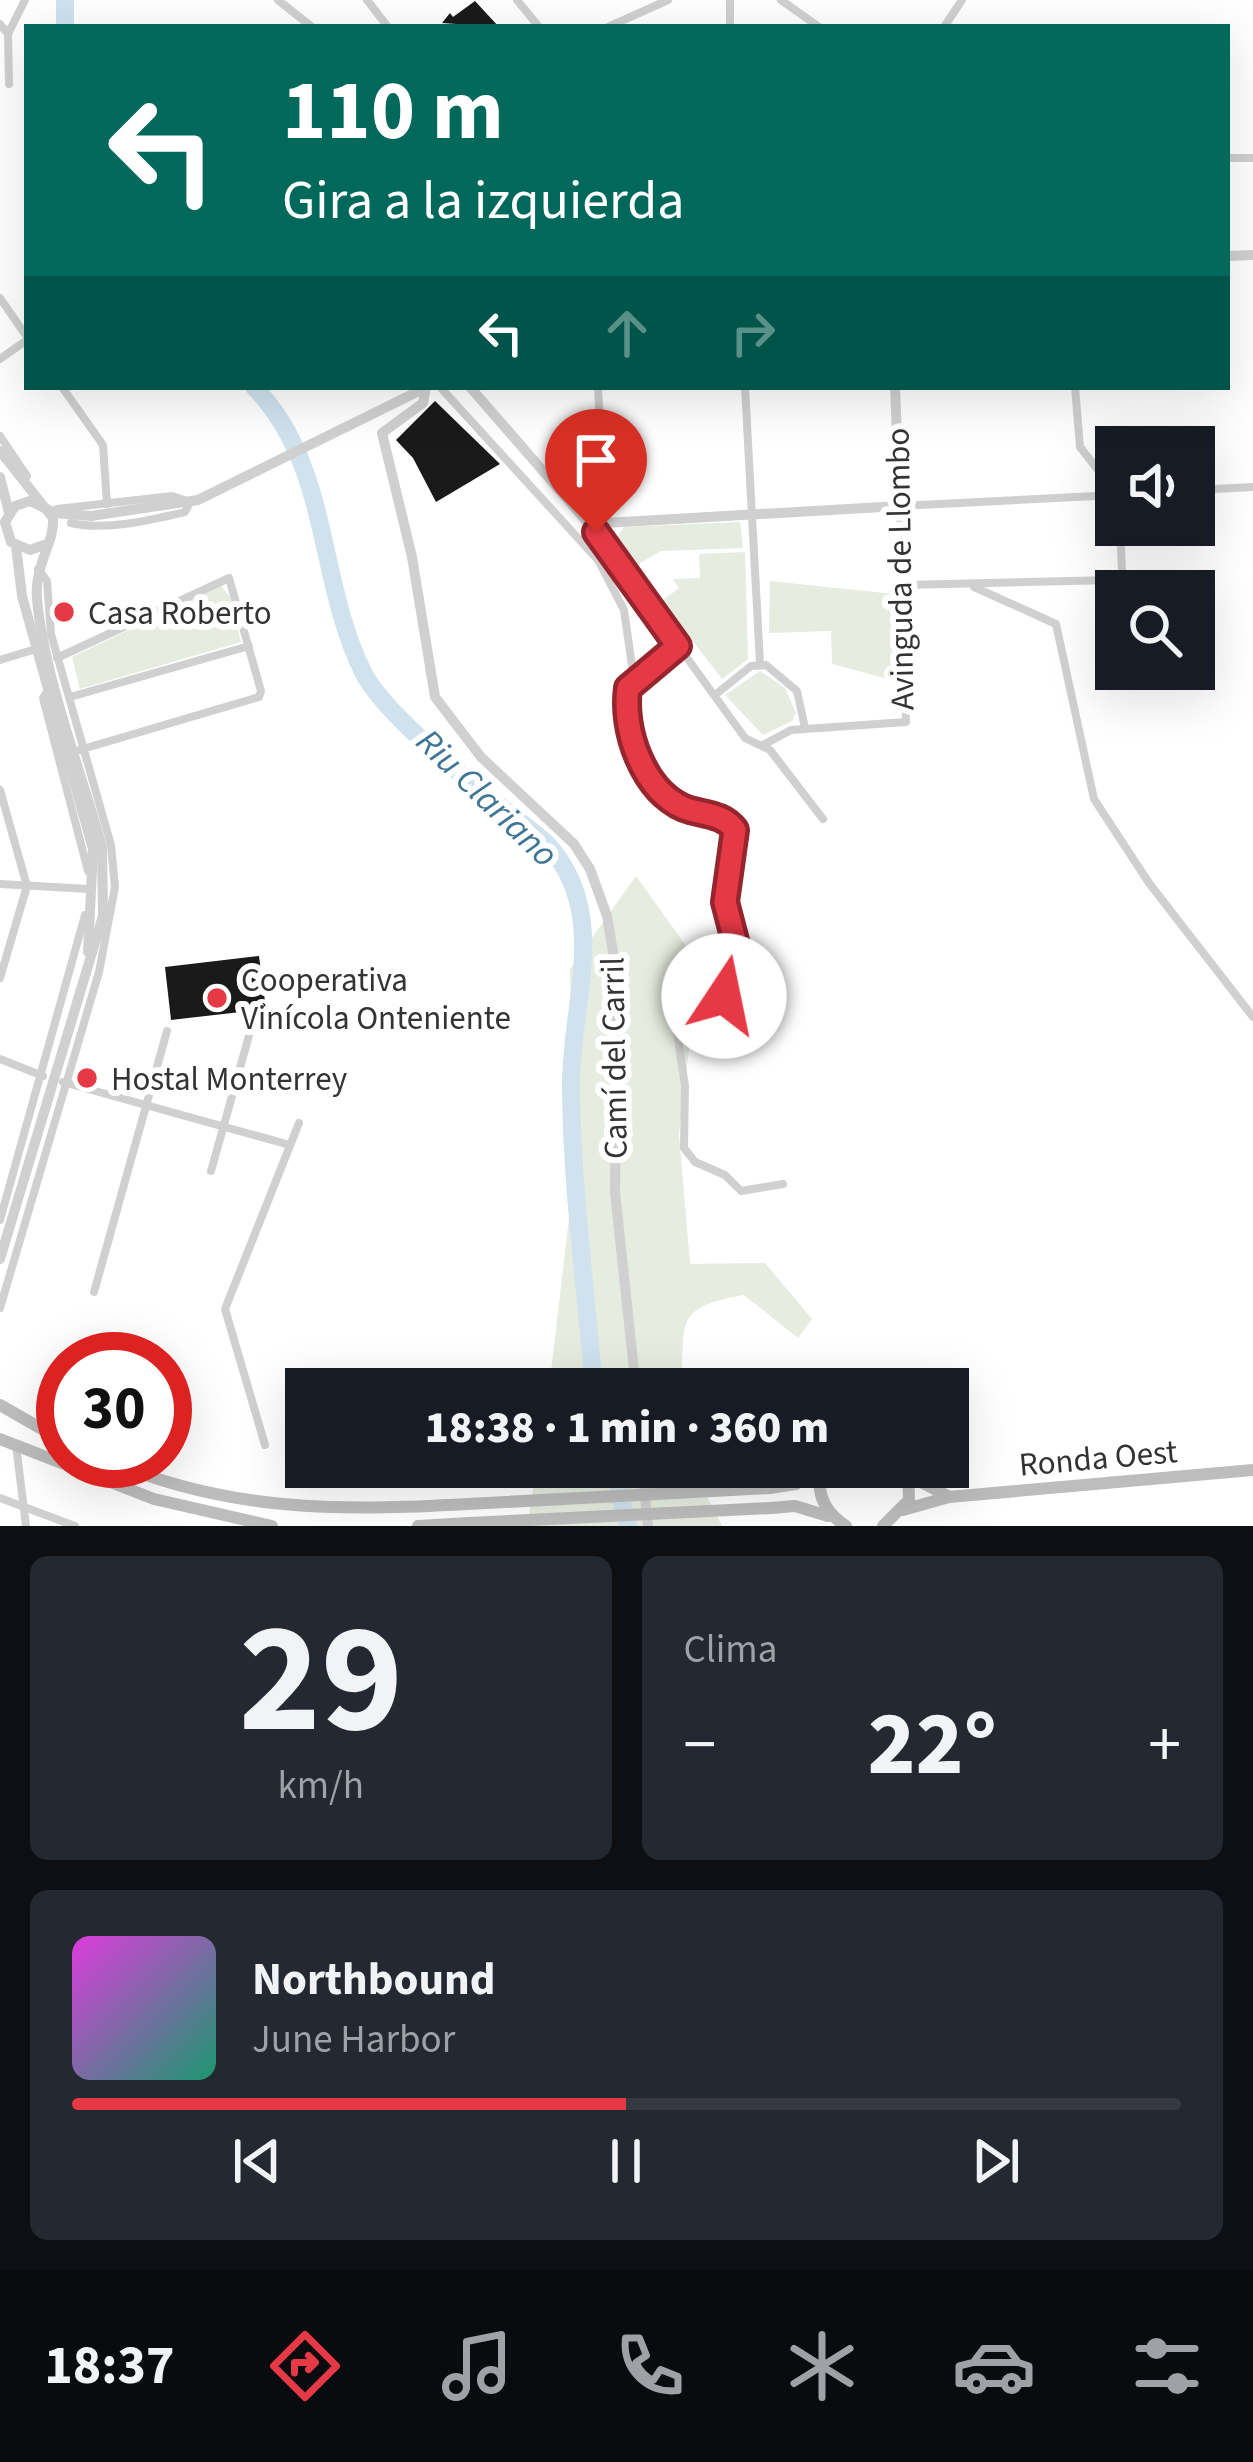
<!DOCTYPE html>
<html lang="es">
<head>
<meta charset="utf-8">
<style>
  :root { --surface:#171b24; --page:#242831; --text:#f1f3f6; --muted:#9ea1a6; --line:#363941; --accent:#e63946 }
  body { margin:0; font-family:"Source Sans 3",sans-serif; background:var(--page); color:var(--text); height:100vh; display:flex; flex-direction:column; font-size:45px; white-space:nowrap }
  * { box-sizing:border-box; margin:0 }
  p { font-size:39px; color:var(--muted) }
  .icon { flex:none; width:66px; height:66px; fill:none; stroke:currentColor; stroke-width:2; stroke-linecap:round; stroke-linejoin:round }
  .map { position:relative; height:1526px; overflow:hidden }
  .side { display:flex; flex-direction:column; gap:30px; padding:30px; background:#0d0f14; flex:1 }
  .side>* { flex:none }
  .banner { position:absolute; left:24px; top:24px; width:1206px; height:366px; border-radius:0px; box-shadow:0 12px 48px #0002; background:#00695c; color:#fff; overflow:hidden }
  .tools { position:absolute; left:1095px; top:426px; display:grid; gap:24px }
  .tools a { display:grid; place-items:center; width:120px; height:120px; border-radius:0px; background:var(--surface); box-shadow:0 12px 48px #0002; font-size:60px }
  .speed { position:absolute; left:36px; top:1332px; display:flex; gap:24px; font-size:60px; font-weight:700; text-align:center }
  .speed>* { display:grid; place-content:center; width:156px; height:156px; border-radius:50%; background:var(--surface); box-shadow:0 12px 48px #0002; line-height:1 }
  .speed .limit { border:18px solid #d22; background:#fff; color:#111 }
  .pin { position:absolute; display:grid; place-items:center; width:102px; height:102px; color:#fff; margin:-123px -51px; border-radius:50% 50% 50% 0; rotate:-45deg; box-shadow:0 0 12px #0007 }
  .pin .icon { rotate:45deg }
  .me { position:absolute; width:132px; margin:-66px; rotate:11deg; stroke-linejoin:round; filter:drop-shadow(0 0 9px #0008) }
  .turn { display:flex; align-items:center; gap:42px; height:252px; padding:0 60px; font-size:54px }
  .turn .icon { width:156px; height:156px; stroke-width:2.5 }
  .turn b { display:block; font-size:84px; line-height:102px }
  .lanes { display:flex; align-items:center; height:114px; padding:0 60px; background:#0003; justify-content:center; gap:60px; direction:ltr }
  .lanes .off { opacity:.35 }
  .big { font-size:90px; font-weight:800; line-height:1.1 }
  .side .tile { flex:1; display:flex; flex-direction:column; justify-content:center; gap:18px; min-width:0; padding:0 42px; border-radius:18px; background:var(--page) }
  .side .dial { align-items:center; gap:0 }
  .dial b { font-size:156px; line-height:1 }
  .song { display:flex; align-items:center; gap:36px }
  .cover { width:144px; height:144px; border-radius:18px; background:linear-gradient(135deg,hsl(300 70% 55%),hsl(160 70% 35%)) }
  .played { height:12px; border-radius:6px; background:linear-gradient(90deg,var(--accent) 50%,var(--line) 50%) }
  .keys { display:flex; justify-content:space-around; direction:ltr }
  .heat { display:flex; justify-content:space-between; align-items:center; font-size:66px; direction:ltr }
  .side .tiles { flex:1; display:grid; gap:30px; grid-template-columns:1fr 1fr }
  .tile:last-child { grid-column:span 2 }
  .trip { position:absolute; left:285px; top:1368px; width:684px; height:120px; border-radius:0px; background:var(--surface); box-shadow:0 12px 48px #0002; font-weight:800; line-height:120px; text-align:center }
  .tabs { display:flex; height:192px; justify-content:space-around; align-items:center; background:#090b0e; color:var(--muted) }
  .tabs .icon { width:84px; height:84px }
  .tabs .selected { color:var(--accent) }
  .tabs b { font-size:54px; color:var(--text) }
  .map>svg:first-child { display:block }
  .green { fill:#e6ecdf }
  .lines { fill:none; stroke-linecap:round; stroke-linejoin:round }
  .river { stroke:#cfe2ee; stroke-width:18 }
  .building { fill:#1a1a1a }
  .minor { stroke:#d0d0d0; stroke-width:8 }
  .tertiary { stroke:#d0d0d0; stroke-width:10 }
  .secondary { stroke:#bdbdbd; stroke-width:12 }
  .secondary-bridge { stroke:#bdbdbd; stroke-width:12 }
  .route-casing { stroke:#96252e; stroke-width:30 }
  .route { stroke:#e63946; stroke-width:21 }
  .poi-dot { fill:#e63946; stroke:#fff; stroke-width:4.5 }
  .labels { text-anchor:middle; stroke-width:12; stroke-linejoin:round; paint-order:stroke }
  .street-label { font-size:33px; fill:#333; stroke:#fff }
  .poi-label { font-size:33px; fill:#333; stroke:#fff; text-anchor:start }
  .water-label { font-size:36px; font-style:italic; fill:#3f7597; stroke:#fff }
</style>
</head>
<body>
<div class="map">
<svg width="1253" height="1526" viewBox="0 0 1253 1526">
  <rect width="100%" height="100%" fill="#fff"/>
  <!-- green -->
  <g class="green">
    <polygon points="740,522 743,548 661,551 637,565 617,538 624,527"/>
    <polygon points="745,552 748,659 722,679 662,601 679,588 673,579 700,578 699,554"/>
    <polygon points="770,581 894,594 896,681 832,664 831,631 769,633"/>
    <polygon points="221,586 230,597 241,642 80,689 72,657"/>
    <polygon points="760,671 785,688 796,713 792,721 763,735 725,695"/>
    <path d="M636,876L699,964L679,1134L690,1264L765,1263L812,1319L798,1338L744,1295C671,1308 686,1322 681,1389H549L573,1184L570,969Z"/>
    <polygon points="537,1467 692,1467 722,1526 527,1526"/>
  </g>
  <g class="lines">
    <!-- river -->
    <g class="river">
      <polyline points="65,27 65,0"/>
      <path d="M254,387C330,464 317,579 363,672C384,714 468,780 506,811C521,824 542,836 554,852C609,923 569,1009 571,1090C572,1189 586,1290 594,1389"/>
      <polyline points="613,1467 628,1526"/>
    </g>
  </g>
  <!-- building -->
  <g class="building">
    <polygon points="475,1 499,27 442,23 450,13 453,17"/>
    <polygon points="435,401 500,464 436,502 413,458 396,440"/>
    <polygon points="259,956 266,1009 171,1020 165,967"/>
  </g>
  <g class="lines">
    <!-- minor -->
    <g class="minor">
      <polyline points="278,0 312,27"/>
      <polyline points="367,0 388,27"/>
      <polyline points="517,0 539,27"/>
      <polyline points="730,0 730,27"/>
      <polyline points="781,0 819,27"/>
      <polyline points="0,24 8,34 9,84"/>
      <polyline points="608,27 668,0"/>
      <polyline points="944,27 962,0"/>
      <polyline points="8,34 25,0"/>
      <polyline points="1227,158 1253,158"/>
      <polyline points="0,298 27,337"/>
      <polyline points="0,359 27,340"/>
      <polyline points="62,387 103,445 107,504"/>
      <polyline points="440,387 598,560 624,610 634,680"/>
      <polyline points="598,387 605,523"/>
      <polyline points="745,387 760,663"/>
      <polyline points="1075,387 1080,447 1116,493"/>
      <polyline points="0,436 27,476 24,482"/>
      <polyline points="1194,490 1253,487"/>
      <path d="M57,509L172,496L190,502L185,512C151,520 106,531 71,523"/>
      <polyline points="596,532 745,738 770,750 823,819"/>
      <polyline points="904,585 1113,580 1122,571 1120,525"/>
      <polyline points="974,587 1056,624 1094,799 1149,883 1253,1017"/>
      <path d="M678,646L631,683C617,725 644,789 683,807C701,815 722,813 735,829L725,902L739,956L727,992L683,1007L675,1019L685,1086L684,1148L695,1162L725,1175L741,1191L783,1184"/>
      <polyline points="57,658 229,578 261,691 259,697 76,751 69,747"/>
      <polyline points="0,660 36,649"/>
      <polyline points="48,690 43,698 88,871"/>
      <polyline points="715,695 751,666 766,665 797,691 805,728"/>
      <polyline points="70,697 249,646"/>
      <polyline points="763,745 791,730 906,722 900,506 1116,495"/>
      <polyline points="0,790 27,886 0,978"/>
      <polyline points="0,884 89,889"/>
      <polyline points="0,1059 43,1076"/>
      <polyline points="63,1082 290,1145"/>
      <polyline points="211,1171 252,1025"/>
      <polyline points="0,1220 85,915"/>
      <polyline points="94,1292 167,1031"/>
      <polyline points="0,1308 99,972 115,887 111,845 51,634 47,581 38,569"/>
      <polyline points="16,1445 26,1526"/>
      <polyline points="265,1445 225,1309 299,1123"/>
      <polyline points="0,1498 75,1526"/>
    </g>
    <!-- tertiary -->
    <g class="tertiary">
      <polyline points="1227,256 1253,255"/>
      <polyline points="426,387 423,403 382,433 412,557 435,697 481,757 574,844 590,869 607,916 617,976 615,1192 636,1389"/>
      <polyline points="470,387 596,532 605,523 900,506 895,387"/>
      <path d="M0,451L53,518C55,543 34,564 37,599C44,676 81,771 102,847L103,916L0,1259"/>
      <polyline points="0,477 9,513"/>
      <polyline points="44,545 30,550 11,542 5,522 15,506 30,501 55,513 91,516 198,500 427,387"/>
      <polyline points="16,546 22,596 93,849 88,952"/>
      <polyline points="642,1467 648,1526"/>
    </g>
    <!-- secondary -->
    <g class="secondary">
      <polyline points="0,1405 63,1441"/>
      <polyline points="0,1439 154,1499 272,1526"/>
      <path d="M110,1461C228,1512 342,1511 468,1504"/>
      <path d="M822,1467C815,1493 824,1512 846,1526"/>
      <polyline points="911,1477 948,1496"/>
      <polyline points="770,1488 796,1484 820,1467"/>
      <polyline points="771,1508 795,1506 828,1516"/>
      <polyline points="903,1510 949,1497 1253,1470"/>
      <polyline points="418,1526 469,1523"/>
      <polyline points="883,1526 909,1500 908,1467"/>
    </g>
    <!-- secondary-bridge -->
    <g class="secondary-bridge">
      <polyline points="468,1504 770,1488"/>
      <polyline points="469,1523 771,1508"/>
    </g>
  </g>
  <g class="lines">
    <!-- route casing -->
    <g class="route-casing">
      <path id="route" d="M596,532L678,646L628,688C622,730 643,790 684,808C702,815 723,813 735,830L725,902L739,956L724,996"/>
    </g>
    <!-- route -->
    <use href="#route" class="route"/>
  </g>
  <!-- markers -->
  <g class="poi-dot">
    <circle cx="64" cy="612" r="12"/>
    <circle cx="217" cy="998" r="12"/>
    <circle cx="87" cy="1078" r="12"/>
  </g>
  <g class="labels">
    <!-- street labels -->
    <g class="street-label">
      <text transform="translate(899 569) rotate(-91)" y="12">Avinguda de Llombo</text>
      <text transform="translate(613 1058) rotate(-91)" y="12">Camí del Carril</text>
      <text transform="translate(1098 1457) rotate(-5)" y="12">Ronda Oest</text>
    </g>
    <!-- poi labels -->
    <g class="poi-label">
      <text x="88" y="624">Casa Roberto</text>
      <text x="241" y="991">Cooperativa<tspan x="241" dy="38">Vinícola Onteniente</tspan></text>
      <text x="111" y="1090">Hostal Monterrey</text>
    </g>
    <!-- water labels -->
    <g class="water-label">
      <text transform="translate(488 797) rotate(44)" y="13">Riu Clariano</text>
    </g>
  </g>
</svg>
<div class="tools">
<a><svg class="icon" aria-label="sound" viewBox="0 0 24 24"><path d="M4 9h4l5-4v14l-5-4H4zM17 9q2 3 0 6"/></svg></a>
<a><svg class="icon" aria-label="search" viewBox="0 0 24 24"><circle cx="10" cy="10" r="6"/><path d="M15 15l6 6"/></svg></a>
</div>
<div class="speed"><div class="limit">30</div></div>
<div class="pin" style="left:596px;top:532px;background:#d93025"><svg class="icon" aria-label="arrive" viewBox="0 0 24 24"><path d="M6 21V4h12l-3 4 3 4H6"/></svg></div>
<svg class="me" style="left:724px;top:996px" viewBox="-20 -20 40 40"><circle r="19" fill="#fff"/><path d="M0-13L10 11 0 6-10 11z" fill="#e63946"/></svg>
<div class="trip">18:38 · 1 min · 360 m</div>
<div class="banner">
<div class="turn"><svg class="icon" aria-label="left" viewBox="0 0 24 24"><path d="M17 20v-9H6M10 6l-5 5 5 5"/></svg><div><b>110 m</b>Gira a la izquierda</div></div>
<div class="lanes"><svg class="icon" aria-label="left" viewBox="0 0 24 24"><path d="M17 20v-9H6M10 6l-5 5 5 5"/></svg><svg class="icon off" aria-label="ahead" viewBox="0 0 24 24"><path d="M12 20V5M6 11l6-6 6 6"/></svg><svg class="icon off" aria-label="right" viewBox="0 0 24 24"><path d="M7 20v-9h11M14 6l5 5-5 5"/></svg></div>
</div>
</div>
<section class="side">
<div class="tiles">
<div class="tile dial"><b>29</b><p>km/h</p></div>
<div class="tile"><p>Clima</p>
<div class="heat"><a>−</a><b class="big">22°</b><a>+</a></div>
</div>
<div class="tile">
<div class="song"><i class="cover"></i><div><b>Northbound</b><p>June Harbor</p></div></div>
<div class="played"></div>
<div class="keys"><svg class="icon" aria-label="previous" viewBox="0 0 24 24"><path d="M18 5L8 12l10 7zM5 5v14"/></svg><svg class="icon" aria-label="pause" viewBox="0 0 24 24"><path d="M8 5v14M16 5v14"/></svg><svg class="icon" aria-label="next" viewBox="0 0 24 24"><path d="M6 5l10 7-10 7zM19 5v14"/></svg></div>
</div>
</div>
</section>
<nav class="tabs">
<b>18:37</b>
<svg class="icon selected" aria-label="directions" viewBox="0 0 24 24"><path d="M12 3l9 9-9 9-9-9zM9 14v-3h6M13 9l2 2-2 2"/></svg>
<svg class="icon" aria-label="music" viewBox="0 0 24 24"><path d="M9 18V5l10-2v13"/><circle cx="6" cy="18" r="3"/><circle cx="16" cy="16" r="3"/></svg>
<svg class="icon" aria-label="phone" viewBox="0 0 24 24"><path d="M5 4h4l2 5-3 2q2 4 5 5l2-3 5 2v4C11 20 4 13 5 4z"/></svg>
<svg class="icon" aria-label="climate" viewBox="0 0 24 24"><path d="M12 3v18M4 7l16 10M4 17L20 7"/></svg>
<svg class="icon" aria-label="car" viewBox="0 0 24 24"><path d="M5 17H2v-5l4-1 3-4h7l3 4 3 1v5h-3M9 17h6M6 11h13"/><circle cx="7" cy="17" r="2"/><circle cx="17" cy="17" r="2"/></svg>
<svg class="icon" aria-label="filters" viewBox="0 0 24 24"><path d="M4 7h16M4 17h16"/><circle cx="9" cy="7" r="2"/><circle cx="15" cy="17" r="2"/></svg>
</nav>
</body>
</html>
